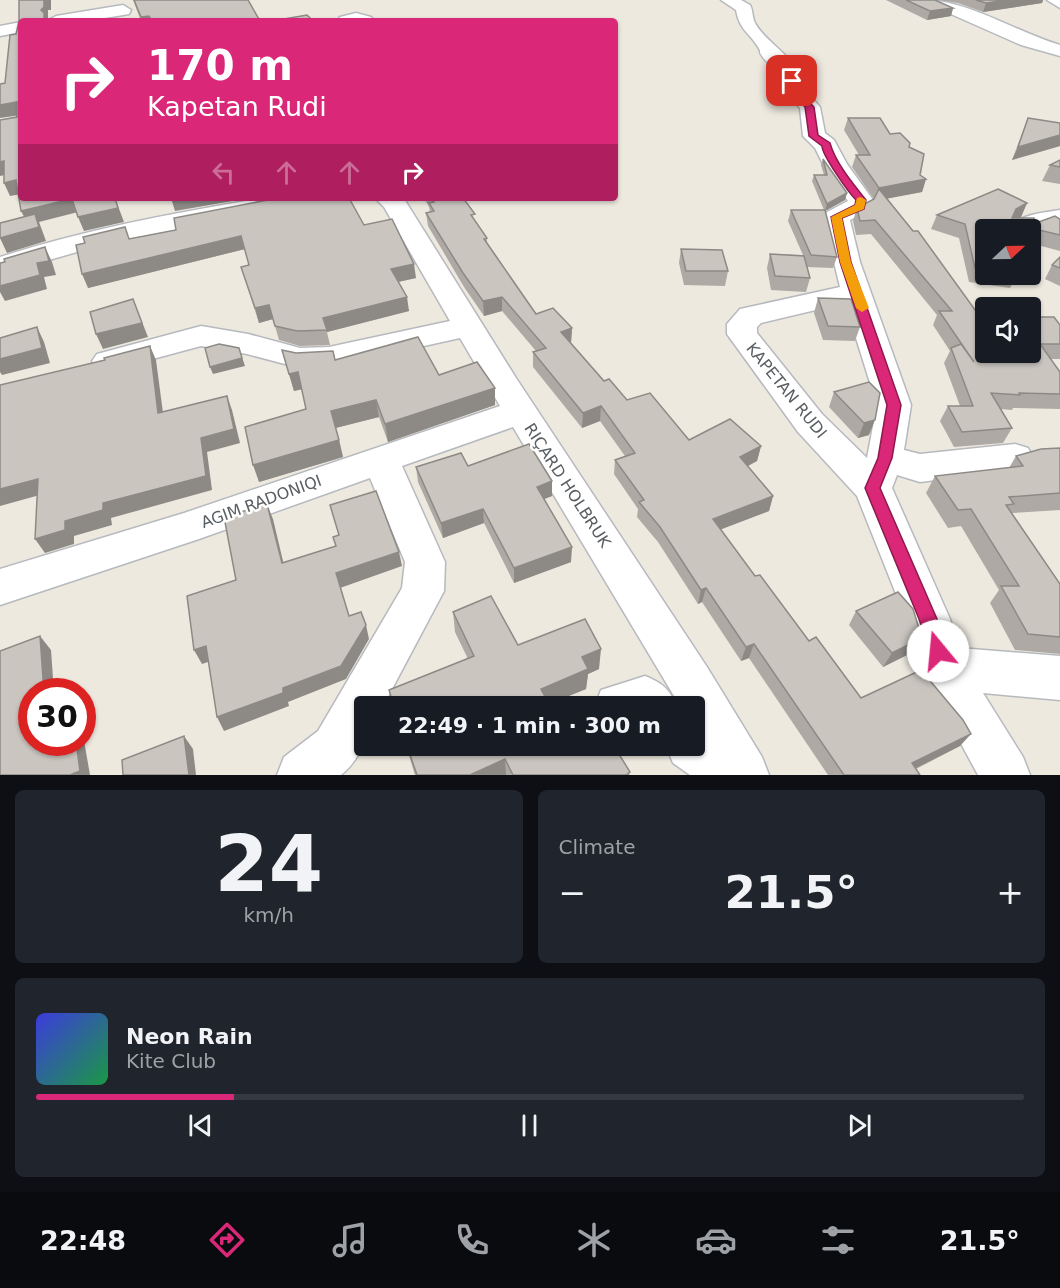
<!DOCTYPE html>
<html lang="en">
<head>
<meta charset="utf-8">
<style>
  :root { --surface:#171b24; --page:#20242c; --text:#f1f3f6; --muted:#9ea1a6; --line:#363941; --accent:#db2777 }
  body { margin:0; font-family:"DejaVu Sans",sans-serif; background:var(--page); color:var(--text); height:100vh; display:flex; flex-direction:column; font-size:22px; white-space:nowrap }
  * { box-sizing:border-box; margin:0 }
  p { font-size:20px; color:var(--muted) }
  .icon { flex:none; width:33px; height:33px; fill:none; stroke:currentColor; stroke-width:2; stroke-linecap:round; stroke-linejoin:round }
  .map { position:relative; height:775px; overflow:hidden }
  .details { display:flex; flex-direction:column; gap:15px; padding:15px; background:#0d0f14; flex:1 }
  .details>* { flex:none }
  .banner { position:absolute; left:18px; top:18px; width:600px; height:183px; border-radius:6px; box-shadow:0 2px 4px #0004; background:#db2777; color:#fff; overflow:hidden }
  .needle { width:39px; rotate:68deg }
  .tools { position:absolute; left:975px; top:219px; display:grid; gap:12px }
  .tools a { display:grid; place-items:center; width:66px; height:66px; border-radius:6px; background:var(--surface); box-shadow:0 2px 4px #0004; font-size:30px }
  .speed { position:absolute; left:18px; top:678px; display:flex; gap:12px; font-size:30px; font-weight:700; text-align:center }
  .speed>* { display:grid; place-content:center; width:78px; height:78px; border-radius:50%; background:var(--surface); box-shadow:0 2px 4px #0004; line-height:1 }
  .speed .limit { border:9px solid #d22; background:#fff; color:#111 }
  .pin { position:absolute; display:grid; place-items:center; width:51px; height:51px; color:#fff; margin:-26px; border-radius:12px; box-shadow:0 3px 9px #0006 }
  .me { position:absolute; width:66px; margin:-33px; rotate:343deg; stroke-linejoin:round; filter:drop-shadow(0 0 4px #0008) }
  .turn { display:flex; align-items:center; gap:21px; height:126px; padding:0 30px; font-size:27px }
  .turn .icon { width:78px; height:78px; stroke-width:2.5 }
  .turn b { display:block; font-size:42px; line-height:51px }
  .lanes { display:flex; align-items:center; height:57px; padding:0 30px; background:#0003; justify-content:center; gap:30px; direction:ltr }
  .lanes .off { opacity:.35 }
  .big { font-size:45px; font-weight:700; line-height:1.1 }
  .details .widget { flex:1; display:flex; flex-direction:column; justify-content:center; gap:9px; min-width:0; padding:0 21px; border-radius:9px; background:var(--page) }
  .details .dial { align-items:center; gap:0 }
  .dial b { font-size:78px; line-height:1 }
  .song { display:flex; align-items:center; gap:18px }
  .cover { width:72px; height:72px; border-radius:9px; background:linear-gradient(135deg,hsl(240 70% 55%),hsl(140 70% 35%)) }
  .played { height:6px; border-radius:3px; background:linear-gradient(90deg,var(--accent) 20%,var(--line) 20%) }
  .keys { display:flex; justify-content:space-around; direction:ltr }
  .heat { display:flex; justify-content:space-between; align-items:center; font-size:33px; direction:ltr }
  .details .tiles { flex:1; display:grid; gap:15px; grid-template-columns:1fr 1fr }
  .widget:last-child { grid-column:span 2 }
  .trip { position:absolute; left:354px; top:696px; width:351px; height:60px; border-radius:6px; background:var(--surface); box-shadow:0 2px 4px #0004; font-weight:700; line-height:60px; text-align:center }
  .tabs { display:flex; height:96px; justify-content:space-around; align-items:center; background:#090b0e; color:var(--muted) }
  .tabs .icon { width:42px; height:42px }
  .tabs .selected { color:var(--accent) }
  .tabs b { font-size:27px; color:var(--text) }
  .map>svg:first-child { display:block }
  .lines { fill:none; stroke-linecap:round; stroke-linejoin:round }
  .minor-casing { stroke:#b6b9be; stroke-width:3 }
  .minor { fill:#fff; fill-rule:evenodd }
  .wall { fill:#aea9a4 }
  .shaded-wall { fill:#8d8a86 }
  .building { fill:#cac5bf; stroke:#8d8a86; stroke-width:1.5 }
  .route { fill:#db2777; stroke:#8e194d; stroke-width:1.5 }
  .slow { fill:#f59e0b }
  .labels { text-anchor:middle; stroke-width:5; stroke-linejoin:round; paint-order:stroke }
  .street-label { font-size:16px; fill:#595e62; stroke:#fff }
</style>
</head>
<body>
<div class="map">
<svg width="1060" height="775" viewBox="0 0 1060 775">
  <rect width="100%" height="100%" fill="#ede9df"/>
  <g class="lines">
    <!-- minor casing -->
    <g class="minor-casing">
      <g id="minor">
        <path d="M721,0H741L750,5C753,10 752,17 755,23C767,45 801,59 802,87L820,107L825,133L834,140L847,164L873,200L869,211L850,220L860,262L911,405L904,450L920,454L1015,444L1028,448L1033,457L1028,466L1015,470L920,482L897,475L892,488L950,619L959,648L1060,656V700L983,693L1023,757L1030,775H978L920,668L906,619L857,496L798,432L727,334V324L740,309L840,287L823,217L827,212L848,201L823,164L815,148L803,136L800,108L782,88C782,71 770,68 762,56C758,50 762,53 758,47C749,32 740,31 736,10ZM845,303L877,405L867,458L822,414L757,333V327L761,323Z"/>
        <path d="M924,0C968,0 1016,32 1060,45V56L1021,45L926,3Z"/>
        <polygon points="1047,0 1060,0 1060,8"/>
        <polygon points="123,5 131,10 129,14 87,21 47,21 56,16"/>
        <polygon points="356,13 371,17 374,21 337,21 340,17"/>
        <polygon points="21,22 21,32 0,36 0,26"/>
        <path d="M263,198H316L313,203L304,205L112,242L0,274V257C86,229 174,213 263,198Z"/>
        <path d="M375,198H404L406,202L516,378L707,667L762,757L769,775H690L673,763L666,746H694V706H680L513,427L402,466L445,562L444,591L383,706H364C364,737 366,754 341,775H277L284,757L318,731L402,588L405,562L370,478L199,539L0,605V569L184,513L500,406L460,338L329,367L300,368L247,354L201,346L108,371L97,368L92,361L97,354L201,326L248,334L300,348L329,347L450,321L384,207Z"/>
        <path d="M1060,210V226L1042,229L1030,235V230H1007C1018,214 1043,213 1060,210Z"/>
        <path d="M645,676C662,683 670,689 676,706H595L601,690Z"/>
      </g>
    </g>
    <!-- minor -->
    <use href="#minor" class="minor"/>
  </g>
  <!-- wall -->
  <g class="wall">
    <polygon points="133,0 248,0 260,21 141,21"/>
    <polygon points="886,0 935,0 953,8 951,16 927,20"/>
    <polygon points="939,0 1043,0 1042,3 983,12 958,3"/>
    <polygon points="848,118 890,134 909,147 920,175 926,179 922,192 887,198 984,323 986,320 986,352 1060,325 1060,359 1051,359 1060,372 1060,409 1013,408 1012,410 1001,409 1012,428 1003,443 954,447 940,421 948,406 960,406 944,363 950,351 933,325 937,315 871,234 856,235 853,221 857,208 874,199 852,167 856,155 859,155 844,130"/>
    <polygon points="1028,118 1060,123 1060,146 1012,160"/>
    <polygon points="823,159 847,193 845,200 825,211 837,257 833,268 807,267 810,278 806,292 771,290 767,268 770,254 803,255 788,221 791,210 824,210 812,181 814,175 824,175 821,165"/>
    <polygon points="1060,160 1060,184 1042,181 1050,165"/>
    <polygon points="424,198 463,198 475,221 487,238 487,242 536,314 572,328 571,343 604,381 627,400 689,440 761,446 757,461 748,466 773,496 769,511 720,529 755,576 809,641 861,698 960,746 916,769 920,775 828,775 749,658 741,661 702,602 698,604 658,542 637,517 638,509 614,474 615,460 625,456 600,421 582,428 533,367 533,352 536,351 502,311 484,316 464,287 428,226 426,213 430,212 429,207"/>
    <polygon points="1027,203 1021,217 1018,218 1036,223 1060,219 1060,251 1030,243 1030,230 986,230 986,274 1017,274 1010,288 969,282 959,238 931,229 937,215"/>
    <polygon points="364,225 416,278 398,282 409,311 327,332 330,345 300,346 279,340 273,319 259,323 241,267 249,265 245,249 88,288 130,239 176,230"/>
    <polygon points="681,249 728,271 725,286 684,285 679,263"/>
    <polygon points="1060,257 1060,286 1045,279 1052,265"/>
    <polygon points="818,298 860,327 855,341 823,340 814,313"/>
    <polygon points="282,350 296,353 335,360 439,375 495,405 388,442 379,417 336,428 343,457 259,482 306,409 302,389 294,391"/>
    <polygon points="869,382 869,435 858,438 829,407 834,392"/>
    <polygon points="1060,448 1060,510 1012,513 1060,584 1060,654 1015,650 990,603 999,590 961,526 948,528 926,493 935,476 1009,468 1016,456"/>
    <polygon points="416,467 552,481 552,496 544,499 571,562 514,583 484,523 443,538 418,482"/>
    <polygon points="856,611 913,652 883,667 849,625"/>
    <polygon points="453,612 518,645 599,669 588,674 586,689 549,704 550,706 393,706 389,690 468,659 455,632"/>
    <polygon points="406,746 614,746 630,775 415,775"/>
  </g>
  <!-- shaded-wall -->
  <g class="shaded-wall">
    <polygon points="44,0 51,0 51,10 48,10 48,18 47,19 47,21 44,21 41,10"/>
    <polygon points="1008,0 1043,0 1042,3 983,12 986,3"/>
    <polygon points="953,8 951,16 927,20 930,11"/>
    <polygon points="149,16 150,21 142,21 141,17"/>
    <polygon points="17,102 21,115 0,118 0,105"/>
    <polygon points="1060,135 1060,146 1012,160 1018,147"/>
    <polygon points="4,161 10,174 0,176 0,162"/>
    <polygon points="926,179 922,192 875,201 879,188"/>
    <polygon points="16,180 21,194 10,196 4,183"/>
    <polygon points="847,193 845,200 825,211 827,204"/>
    <polygon points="115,198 124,222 84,231 78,217"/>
    <polygon points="171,198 250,198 175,211"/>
    <polygon points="72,199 78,212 39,222 46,241 7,253 0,238 28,224 21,211"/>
    <polygon points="1027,203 1021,217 1010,223 1016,209"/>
    <polygon points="241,236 245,249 88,288 82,274"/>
    <polygon points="45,247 52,262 56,275 44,277 47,289 5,301 0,292 0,286 37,263"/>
    <polygon points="414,264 416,278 393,283 391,269"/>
    <polygon points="407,297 409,311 327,332 323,318"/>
    <polygon points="502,297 502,311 484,316 483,301"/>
    <polygon points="133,299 148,337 103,349 96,334"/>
    <polygon points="269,305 273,319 259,323 255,308"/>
    <polygon points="37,327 44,342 50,363 2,375 0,372 0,359"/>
    <polygon points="572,328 571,343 561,347 561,332"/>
    <polygon points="150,346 156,360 165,428 158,413"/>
    <polygon points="239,348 245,366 213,374 210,367"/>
    <polygon points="298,372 303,389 294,391 289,374"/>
    <polygon points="495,388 495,405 388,442 385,424"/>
    <polygon points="227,396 232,410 240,443 207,452 212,490 111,518 112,525 74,536 74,544 45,553 35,539 201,438"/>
    <polygon points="376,400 379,417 335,428 331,411"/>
    <polygon points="601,406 600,421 582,428 583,413"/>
    <polygon points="875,420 869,435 858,438 864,423"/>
    <polygon points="339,440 343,457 259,482 253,465"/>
    <polygon points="761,446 757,461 736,472 740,457"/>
    <polygon points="38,479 47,493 0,506 0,489"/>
    <polygon points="552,481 552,496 537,502 537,487"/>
    <polygon points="773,496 769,511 709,534 713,519"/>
    <polygon points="267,504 273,519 287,578 282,563"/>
    <polygon points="483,509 484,523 443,538 441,523"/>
    <polygon points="572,547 571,562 514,583 514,568"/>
    <polygon points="399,552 402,566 340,588 336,573"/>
    <polygon points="706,588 702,602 698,604 701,590"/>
    <polygon points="366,625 369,639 346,679 288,702 289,706 224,731 217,717 283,688"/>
    <polygon points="40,636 51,650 54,692 44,692"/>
    <polygon points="922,638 913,652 883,667 892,653"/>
    <polygon points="754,644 749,658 741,661 746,647"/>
    <polygon points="206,646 214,660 202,664 194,650"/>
    <polygon points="601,649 599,669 588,674 586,689 544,706 541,689 582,657"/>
    <polygon points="82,729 90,775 70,775 76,742 82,742"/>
    <polygon points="971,734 960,746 902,775 912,763"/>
    <polygon points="184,736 193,749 196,775 189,775"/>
    <polygon points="505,759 506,775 470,775"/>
  </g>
  <!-- building -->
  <g class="building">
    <polygon points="19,0 44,0 44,7 41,10 44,13 44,21 21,21 21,198 115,198 118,208 78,217 72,199 21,211 16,180 4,183 4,161 0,162 0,120 17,117 17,102 0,105 0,84 5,83 10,35 16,34 19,21"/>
    <polygon points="134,0 248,0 260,21 152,21 149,16 141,17"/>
    <polygon points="906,0 935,0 953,8 930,11"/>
    <polygon points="976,0 1008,0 986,3"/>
    <polygon points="307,15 313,21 272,21"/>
    <polygon points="848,118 880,118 890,134 900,133 910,143 909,147 924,154 920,175 926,179 879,188 856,155 870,155"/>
    <polygon points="1028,118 1060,123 1060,135 1018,147"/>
    <polygon points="823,159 847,193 827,204 814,175 827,175"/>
    <polygon points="1060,160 1060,167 1050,165"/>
    <polygon points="879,189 913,231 918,231 986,325 986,352 1030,352 1030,317 1054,317 1060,325 1060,344 1040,344 1060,372 1060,394 1019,393 1020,395 991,393 1012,428 962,432 948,406 973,406 951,348 961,344 974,362 939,311 952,311 875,220 860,221 857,208 874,199"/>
    <polygon points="998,189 1027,203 1016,209 1012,218 1034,218 1036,223 1055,216 1060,219 1060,235 1001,221 1003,230 986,230 986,269 975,268 965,224 937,215"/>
    <polygon points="278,198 349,198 364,225 392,219 414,264 391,269 407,297 323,318 327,330 297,331 275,326 269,305 255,308 241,267 249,265 241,236 82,274 76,245 85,243 83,237 125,227 129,239 176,230 174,218"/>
    <polygon points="431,198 463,198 475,214 471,215 487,238 484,239 536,314 553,308 572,328 561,332 604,381 609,379 627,400 650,393 689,440 730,419 761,446 740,457 773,496 713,519 755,576 760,575 809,641 816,637 861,698 921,670 963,720 971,734 912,763 920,775 844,775 754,644 746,647 706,588 701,590 660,527 639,502 644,500 615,460 635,453 601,406 583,413 533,352 546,348 502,297 483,301 463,273 426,213 434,211 429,203 434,202"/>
    <polygon points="791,210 825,210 837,257 811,255"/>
    <polygon points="35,214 39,227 0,238 0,223"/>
    <polygon points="45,247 49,261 37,263 40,275 0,286 0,263 5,262 4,259"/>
    <polygon points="681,249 722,250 728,271 686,271"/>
    <polygon points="770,254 804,256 810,278 775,276"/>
    <polygon points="1060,257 1060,268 1052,265"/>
    <polygon points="818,298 851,299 860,327 828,326"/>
    <polygon points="133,299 142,323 96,334 90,312"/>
    <polygon points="37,327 42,348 0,359 0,338"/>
    <polygon points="418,337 439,375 477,362 495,388 385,424 376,400 331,411 339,440 253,465 245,427 306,409 298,372 289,374 282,350 296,353 333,351 335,360"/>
    <polygon points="219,344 239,348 242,358 210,367 205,348"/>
    <polygon points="150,346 158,413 227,396 234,429 201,438 206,476 103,503 103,510 65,521 65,530 35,539 38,479 0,489 0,385 105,360 104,358"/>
    <polygon points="869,382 880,393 875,420 864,423 834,392"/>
    <polygon points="529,444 552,481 537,487 572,547 514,568 483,509 441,523 416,467 461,453 468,466"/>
    <polygon points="1060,448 1060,493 1009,497 1014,504 1006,505 1060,584 1060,637 1028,634 1001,586 1019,586 971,509 958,510 935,476 1023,466 1016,456 1041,449"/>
    <polygon points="376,491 399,552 336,573 349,616 361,612 366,625 341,666 283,688 283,693 217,717 206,646 194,650 187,596 236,580 224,517 267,504 282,563 336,546 333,537 339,535 330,505"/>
    <polygon points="898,592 913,609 922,638 892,653 856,611"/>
    <polygon points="491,596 518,645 585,619 601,649 582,657 588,669 541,689 550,706 394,706 389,690 474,656 453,612"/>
    <polygon points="40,636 44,692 32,692 32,742 76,742 80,771 70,775 0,775 0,651"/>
    <polygon points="184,736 189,775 123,775 122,760"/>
    <polygon points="407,746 614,746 630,772 626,775 513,775 505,759 470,775 417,775"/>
  </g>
  <!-- route -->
  <path class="route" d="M789,79H795L796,88L814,107L818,135L830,143C835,162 853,184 866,200L864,209L842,218L851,262L901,405L892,458L880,488L937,619L947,651L945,657L938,660L932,657L919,619L865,488L878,458L887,405L840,262L831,217L855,205L856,200C848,192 822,155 822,146L809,136L805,107L788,88Z"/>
  <!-- slow -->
  <polygon class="slow" points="861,197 866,200 864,209 842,218 851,262 869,308 862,312 856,308 840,262 831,217 855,205 857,198"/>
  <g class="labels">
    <!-- street labels -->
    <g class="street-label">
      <text transform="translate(787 390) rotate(51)" y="6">KAPETAN RUDI</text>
      <text transform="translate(568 485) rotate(57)" y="6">RIÇARD HOLBRUK</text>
      <text transform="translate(261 501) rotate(-20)" y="6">AGIM RADONIQI</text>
    </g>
  </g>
</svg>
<div class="tools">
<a><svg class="needle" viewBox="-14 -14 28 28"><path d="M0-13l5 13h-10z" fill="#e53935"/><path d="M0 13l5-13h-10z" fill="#9ea1a6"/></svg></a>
<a><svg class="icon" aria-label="sound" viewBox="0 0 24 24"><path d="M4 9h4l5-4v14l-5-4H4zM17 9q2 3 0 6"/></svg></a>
</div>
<div class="speed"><div class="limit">30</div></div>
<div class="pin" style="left:792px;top:81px;background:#d93025"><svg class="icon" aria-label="arrive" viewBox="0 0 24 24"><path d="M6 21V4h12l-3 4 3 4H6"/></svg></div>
<svg class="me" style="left:938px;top:651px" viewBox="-20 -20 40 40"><circle r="19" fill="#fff"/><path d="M0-13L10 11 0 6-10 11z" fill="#db2777"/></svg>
<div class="trip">22:49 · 1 min · 300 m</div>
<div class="banner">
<div class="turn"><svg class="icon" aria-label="right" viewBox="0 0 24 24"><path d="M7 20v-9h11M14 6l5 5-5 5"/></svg><div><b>170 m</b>Kapetan Rudi</div></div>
<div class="lanes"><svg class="icon off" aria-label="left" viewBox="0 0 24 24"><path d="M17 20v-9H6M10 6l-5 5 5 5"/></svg><svg class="icon off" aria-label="ahead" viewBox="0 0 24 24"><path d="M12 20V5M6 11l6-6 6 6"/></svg><svg class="icon off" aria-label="ahead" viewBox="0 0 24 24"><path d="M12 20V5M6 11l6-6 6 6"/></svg><svg class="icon" aria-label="right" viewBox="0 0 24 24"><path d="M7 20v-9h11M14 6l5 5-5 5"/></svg></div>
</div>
</div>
<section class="details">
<div class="tiles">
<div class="widget dial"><b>24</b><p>km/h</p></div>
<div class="widget"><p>Climate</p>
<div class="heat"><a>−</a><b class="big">21.5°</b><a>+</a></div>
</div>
<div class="widget">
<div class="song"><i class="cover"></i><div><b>Neon Rain</b><p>Kite Club</p></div></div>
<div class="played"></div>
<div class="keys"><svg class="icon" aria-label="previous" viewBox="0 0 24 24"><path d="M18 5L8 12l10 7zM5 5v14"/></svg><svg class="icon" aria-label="pause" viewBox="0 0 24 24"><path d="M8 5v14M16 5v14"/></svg><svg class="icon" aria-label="next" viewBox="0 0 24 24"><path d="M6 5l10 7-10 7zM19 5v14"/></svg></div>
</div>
</div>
</section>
<nav class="tabs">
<b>22:48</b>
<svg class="icon selected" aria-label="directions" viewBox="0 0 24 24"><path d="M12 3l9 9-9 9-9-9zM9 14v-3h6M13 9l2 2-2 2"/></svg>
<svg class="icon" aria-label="music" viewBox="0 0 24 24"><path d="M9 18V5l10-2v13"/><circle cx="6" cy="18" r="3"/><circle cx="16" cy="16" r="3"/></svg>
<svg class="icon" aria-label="phone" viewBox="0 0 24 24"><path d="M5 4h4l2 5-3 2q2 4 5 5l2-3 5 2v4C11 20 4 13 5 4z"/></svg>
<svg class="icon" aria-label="climate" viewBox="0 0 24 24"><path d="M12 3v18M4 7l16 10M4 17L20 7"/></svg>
<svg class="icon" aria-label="car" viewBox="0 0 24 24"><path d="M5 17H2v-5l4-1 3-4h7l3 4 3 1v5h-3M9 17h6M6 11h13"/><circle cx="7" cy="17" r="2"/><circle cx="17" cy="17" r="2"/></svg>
<svg class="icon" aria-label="filters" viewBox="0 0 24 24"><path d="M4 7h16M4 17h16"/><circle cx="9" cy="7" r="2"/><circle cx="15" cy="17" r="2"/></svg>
<b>21.5°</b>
</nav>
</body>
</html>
